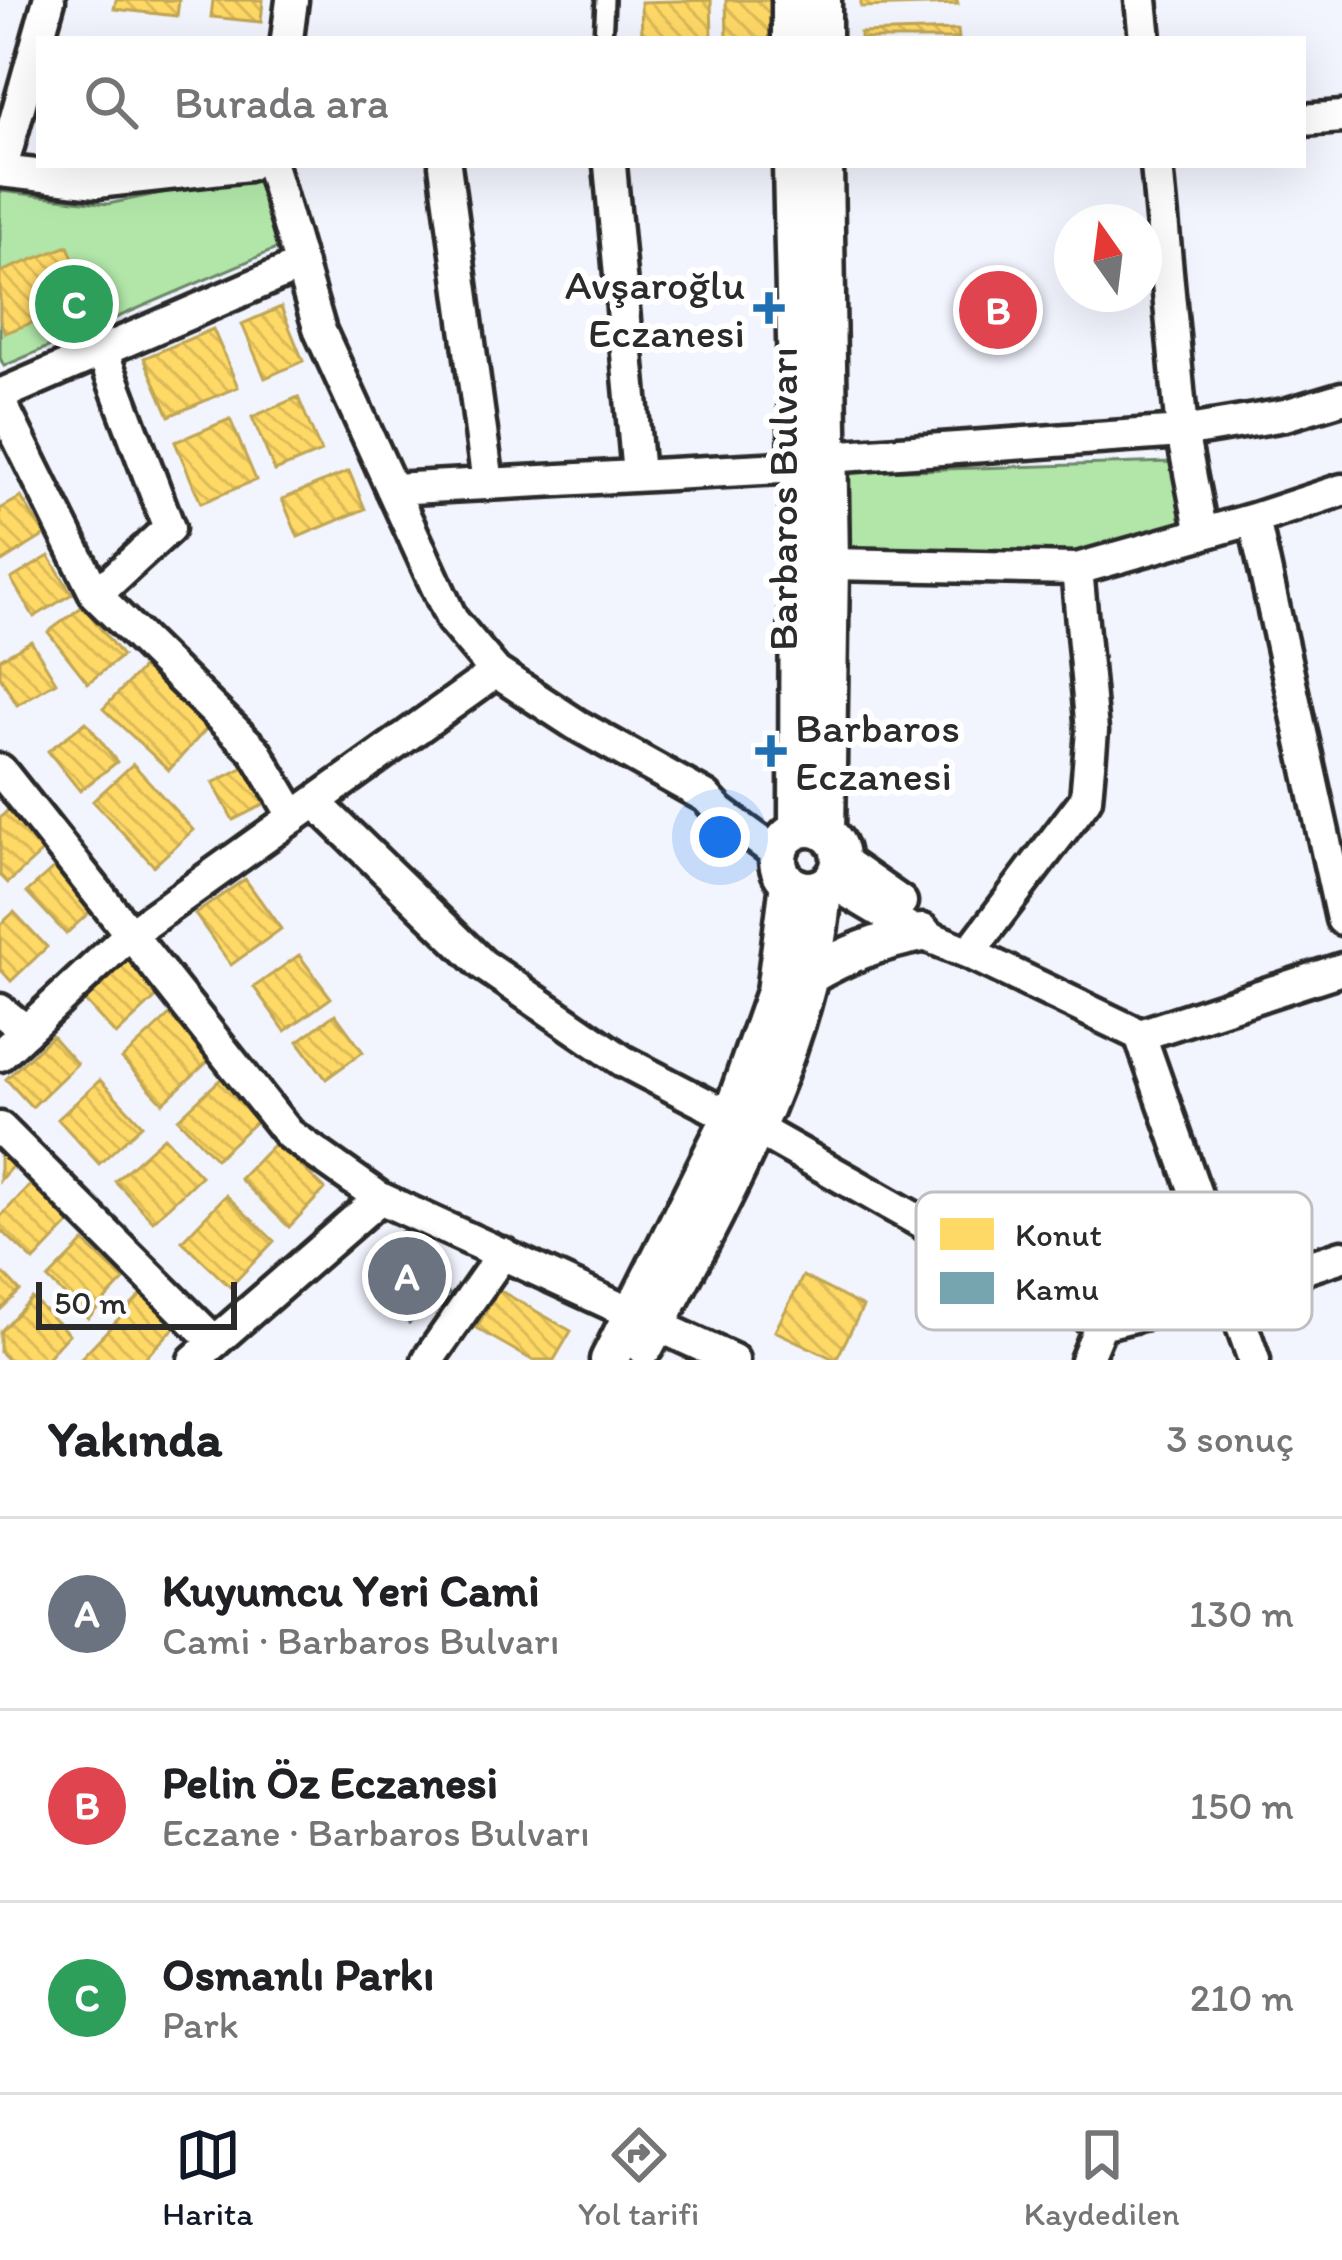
<!DOCTYPE html>
<html lang="tr">
<meta charset="utf-8">
<style>
body{margin:0;font-family:Itim,sans-serif;background:#f2f2f2;color:#202124}
.compass{position:absolute;left:1054px;top:204px;width:108px;height:108px;border-radius:50%;background:#fff;box-shadow:0 12px 48px #0002;rotate:346deg}
.scale{position:absolute;left:36px;bottom:30px;width:201px;box-sizing:border-box;padding-left:12px;border:6px solid #2b2b2b;border-top:0;font-size:33px;line-height:42px;white-space:nowrap;color:#2b2b2b;-webkit-text-stroke:9px #fff;paint-order:stroke}
.you{position:absolute;left:720px;top:837px;width:42px;height:42px;margin:-30px;border:9px solid #fff;border-radius:50%;background:#1a73e8;box-shadow:0 0 0 18px #1a73e833}
.badge{display:grid;place-items:center;width:78px;height:78px;border-radius:50%;background:#111827;color:#fff;font-size:39px;font-weight:700}
.pin{position:absolute;translate:-50% -50%;border:6px solid #fff;box-shadow:0 3px 12px #0006}
.list{margin:0;padding:0;list-style:none}
h2{display:flex;justify-content:space-between;align-items:center;height:156px;margin:0;padding:0 48px;font-size:51px}
h2 small{font-size:39px;font-weight:400;color:#757577}
.list li{display:grid;grid-template-columns:78px 1fr auto;gap:36px;align-items:center;box-sizing:border-box;height:192px;padding:0 48px;border-top:3px solid #e0e0e0}
.list b{display:block;font-size:45px;white-space:nowrap}
.list p{margin:0;font-size:39px;white-space:nowrap;color:#757577}
.list em{font-size:39px;font-style:normal;color:#757577}
.icon{flex:none;width:66px;height:66px;fill:none;stroke:currentColor;stroke-width:2;stroke-linecap:round;stroke-linejoin:round}
.map{position:relative;flex:none;width:1342px;height:1360px;overflow:hidden}
.search{position:absolute;background:#fff;box-shadow:0 12px 48px #0002;left:36px;right:36px;top:36px;height:132px;display:flex;align-items:center;gap:30px;box-sizing:border-box;padding:0 42px;border-radius:0px;color:#757577;font-size:45px}
.sheet{height:732px;background:#fff}
nav{display:flex;justify-content:space-around;align-items:center;box-sizing:border-box;height:168px;border-top:3px solid #e0e0e0;background:#fff;font-size:33px;color:#757577}
nav a{display:grid;justify-items:center;gap:6px}
nav .on{color:#111827}
.map>svg:first-child{display:block}
.park{fill:#b1e6a8;stroke:#6e886a;stroke-width:3}
.homes{fill:url(#homes-back-hatch);stroke:#bfa554;stroke-width:3}
.public{fill:url(#public-back-hatch);stroke:#608087;stroke-width:3}
.lines{fill:none;stroke-linecap:round;stroke-linejoin:round}
.service-casing{stroke:#2b2b2b;stroke-width:24}
.minor-casing{stroke:#2b2b2b;stroke-width:39}
.tertiary-casing{stroke:#2b2b2b;stroke-width:45}
.service{stroke:#fff;stroke-width:15}
.minor{stroke:#fff;stroke-width:30}
.tertiary{stroke:#fff;stroke-width:36}
.poi-dot{fill:#1f6fb2;stroke:#fff;stroke-width:4.5}
.labels{text-anchor:middle;dominant-baseline:central;stroke-width:12;stroke-linejoin:round;paint-order:stroke}
.poi-label{font-size:42px;fill:#2b2b2b;stroke:#fff;text-anchor:end}
.street-label{font-size:42px;fill:#2b2b2b;stroke:#fff}
.key{fill:#fff;stroke:#bfbfbf;stroke-width:3}
.key-label{font-size:33px;fill:#2b2b2b}
</style>
<div class="map">
<svg width="1342" height="1360" viewBox="0 0 1342 1360">
<defs>
<pattern id="homes-back-hatch" width="6" height="6" patternUnits="userSpaceOnUse" patternTransform="scale(3)"><rect width="6" height="6" fill="#ffd966"/><path d="M-1 5l2 2M0 0l6 6M5-1l2 2" fill="none" stroke="#dbba59"/></pattern>
<pattern id="public-back-hatch" width="6" height="6" patternUnits="userSpaceOnUse" patternTransform="scale(3)"><rect width="6" height="6" fill="#76a5af"/><path d="M-1 5l2 2M0 0l6 6M5-1l2 2" fill="none" stroke="#61878f"/></pattern>
</defs>
<rect width="100%" height="100%" fill="#f2f4fe"/>
<filter id="ink" filterUnits="userSpaceOnUse"><feTurbulence type="fractalNoise" baseFrequency=".00833" numOctaves="2"/><feDisplacementMap in="SourceGraphic" scale="24" xChannelSelector="R" yChannelSelector="G"/><feConvolveMatrix kernelMatrix="1 2 1 2 8 2 1 2 1" color-interpolation-filters="sRGB"/></filter>
<g filter="url(#ink)">
<path class="park" d="M249 175 261 179 282 238 276 249 4 366 0 358V191L108 204Z
M1171 462 1182 528 1077 569 845 565 850 472Z"/>
<path class="homes" d="M116 0H179L177 16 114 9Z
M213 0H263L261 22 211 17Z
M711 0 712 39H642L641 2Z
M726 0H774L775 39H727Z
M861 0H957L958 4 861 7Z
M958 30 959 39H860V33Z
M68 246 89 301 5 333 0 320V272Z
M281 307 303 361 265 378 242 324Z
M213 329 238 387 169 416 144 358Z
M298 397 321 452 275 471 252 417Z
M230 419 256 480 201 503 175 442Z
M349 471 365 509 298 537 282 499Z
M21 497 45 535 0 563V509Z
M49 556 72 594 34 617 11 579Z
M83 606 122 656 88 683 48 632Z
M31 641 56 682 17 705 0 676V659Z
M143 667 208 727 169 770 103 709Z
M86 722 117 762 80 791 48 751Z
M133 764 193 830 154 866 93 801Z
M250 764 269 802 233 820 213 783Z
M13 805 50 845 8 883 0 875V818Z
M55 867 93 909 66 934 27 892Z
M245 879 281 929 231 965 195 914Z
M14 912 47 947 11 981 0 969V925Z
M299 955 331 998 285 1031 254 987Z
M132 957 163 991 116 1035 85 1001Z
M174 1011 215 1055 163 1103 122 1059Z
M335 1014 363 1052 326 1079 298 1041Z
M52 1036 77 1064 32 1107 6 1079Z
M225 1075 262 1116 216 1159 178 1119Z
M100 1080 142 1125 99 1164 58 1119Z
M164 1137 201 1176 153 1221 115 1181Z
M276 1142 325 1189 289 1227 240 1179Z
M0 1149 15 1163 0 1180Z
M33 1182 73 1220 34 1261 0 1229V1217Z
M226 1195 274 1241 230 1287 182 1241Z
M84 1242 124 1280 88 1318 48 1279Z
M0 1270 20 1291 0 1310Z
M803 1276 863 1307 836 1360 775 1331Z
M499 1290 571 1331 554 1360H532L476 1328Z
M145 1291 179 1323 143 1360H79Z
M32 1298 69 1334 45 1360H8L0 1352V1332Z"/>
<path class="public" d="M404 1230 449 1294 409 1323 365 1257Z"/>
<g class="lines">
<defs>
<path id="service" d="M603 39 605 0"/>
<path id="minor" d="M1141 0 1145 39
M287 39 292 0
M1303 120 1342 117
M271 165 320 331 452 620 496 672 577 725 706 797 720 812 779 855
M445 165 488 483
M610 165 638 475
M1157 165 1182 432 1202 534
M0 171 97 182 248 165
M1 171 49 0
M0 395 301 265
M0 401 96 595 169 528 102 351
M828 457 1182 432 1285 415 1342 398
M392 489 799 467
M1254 519 1342 919
M830 564 1077 569
M96 595 255 751 294 817
M0 770 289 1134 380 1198 733 1360
M315 802 482 964 623 1061 731 1117
M841 860 901 902
M831 882 910 929 969 953 1140 1035 1342 969
M969 953 1086 799 1092 731 1077 569 1254 519 1342 490
M0 1010 26 1031
M1140 1035 1254 1360
M0 1055 130 934 496 672
M0 1128 215 1342
M755 1128 1101 1324
M194 1360 380 1198
M428 1360 503 1253
M1086 1360 1101 1324 1232 1292 1342 1256"/>
<path id="tertiary" d="M822 0V39
M791 39V0
M792 165 799 467 798 830
M824 165 830 564 826 833
M778 859a31 31 0 1 1 62 0a31 31 0 1 1-62 0Z
M809 976C846 954 880 941 922 933
M645 1346C717 1211 814 1042 823 887
M609 1360 731 1117 775 992 789 883"/>
</defs>
<use href="#service" class="service-casing"/>
<use href="#minor" class="minor-casing"/>
<use href="#tertiary" class="tertiary-casing"/>
<use href="#service" class="service"/>
<use href="#minor" class="minor"/>
<use href="#tertiary" class="tertiary"/>
</g>
</g>
<g class="poi-dot">
<path d="M763 290h12v12h12v12h-12v12h-12v-12h-12v-12h12z"/>
<path d="M765 733h12v12h12v12h-12v12h-12v-12h-12v-12h12z"/>
</g>
<g class="labels">
<g class="poi-label">
<text x="745" y="284">Avşaroğlu<tspan x="745" dy="48">Eczanesi</tspan></text>
<text x="795" y="727" text-anchor="start">Barbaros<tspan x="795" dy="48">Eczanesi</tspan></text>
</g>
<g class="street-label">
<text transform="translate(782 499) rotate(-90)">Barbaros Bulvarı</text>
</g>
</g>
<rect x="916" y="1192" width="396" height="138" rx="18" class="key"/>
<rect x="940" y="1218" width="54" height="32" fill="#ffd966"/>
<rect x="940" y="1272" width="54" height="32" fill="#76a5af"/>
<g class="key-label">
<text x="1015" y="1246">Konut</text>
<text x="1015" y="1300">Kamu</text>
</g>
</svg>
<svg class="compass" viewBox="-18 -18 36 36"><path d="M0-13l5 13h-10z" fill="#e53935"/><path d="M0 13l5-13h-10z" fill="#757577"/></svg>
<div class="scale">50 m</div>
<div class="you"></div>
<div class="pin badge" style="left:407px;top:1276px;background:#6b7280">A</div>
<div class="pin badge" style="left:998px;top:310px;background:#e0444e">B</div>
<div class="pin badge" style="left:74px;top:304px;background:#2e9e5b">C</div>
<div class="search"><svg class="icon" aria-label="search" viewBox="0 0 24 24"><circle cx="10" cy="10" r="6"/><path d="M15 15l6 6"/></svg>Burada ara</div>
</div>
<section class="sheet">
<h2>Yakında<small>3 sonuç</small></h2>
<ul class="list">
<li><span class="badge" style="background:#6b7280">A</span><div><b>Kuyumcu Yeri Cami</b><p>Cami · Barbaros Bulvarı</p></div><em>130 m</em></li>
<li><span class="badge" style="background:#e0444e">B</span><div><b>Pelin Öz Eczanesi</b><p>Eczane · Barbaros Bulvarı</p></div><em>150 m</em></li>
<li><span class="badge" style="background:#2e9e5b">C</span><div><b>Osmanlı Parkı</b><p>Park</p></div><em>210 m</em></li>
</ul>
</section>
<nav>
<a class="on"><svg class="icon" aria-label="map" viewBox="0 0 24 24"><path d="M3 6l6-2 6 2 6-2v14l-6 2-6-2-6 2zM9 4v14M15 6v14"/></svg>Harita</a>
<a><svg class="icon" aria-label="directions" viewBox="0 0 24 24"><path d="M12 3l9 9-9 9-9-9zM9 14v-3h6M13 9l2 2-2 2"/></svg>Yol tarifi</a>
<a><svg class="icon" aria-label="saved" viewBox="0 0 24 24"><path d="M7 4h10v16l-5-4-5 4z"/></svg>Kaydedilen</a>
</nav>
